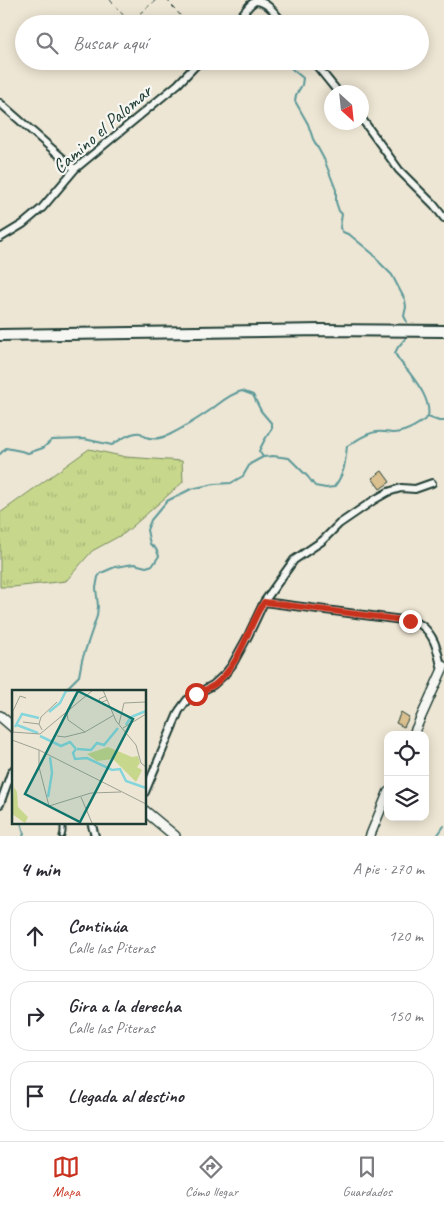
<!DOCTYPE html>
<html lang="es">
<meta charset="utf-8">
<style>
body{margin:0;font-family:Caveat,sans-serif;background:#f2f2f3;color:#2b2b33}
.controls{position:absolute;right:15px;bottom:15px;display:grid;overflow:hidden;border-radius:10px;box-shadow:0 2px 12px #0003}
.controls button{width:45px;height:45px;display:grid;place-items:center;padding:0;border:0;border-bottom:1px solid #e1e1e2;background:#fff;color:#2b2b33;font:25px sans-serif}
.compass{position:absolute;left:324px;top:85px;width:45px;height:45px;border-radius:50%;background:#fff;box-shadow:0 2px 12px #0003;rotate:153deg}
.stop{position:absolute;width:15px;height:15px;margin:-11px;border:4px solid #c8321e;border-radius:50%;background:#fff}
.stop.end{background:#c8321e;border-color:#fff;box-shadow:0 1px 5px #0008}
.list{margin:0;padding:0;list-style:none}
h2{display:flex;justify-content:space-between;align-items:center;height:65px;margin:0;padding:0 20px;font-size:21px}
h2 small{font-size:16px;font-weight:400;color:#7c7c81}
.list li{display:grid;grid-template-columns:32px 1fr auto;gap:15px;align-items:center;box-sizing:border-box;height:70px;margin:0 10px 10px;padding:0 10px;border:1px solid #e1e1e2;border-radius:20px}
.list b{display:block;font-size:19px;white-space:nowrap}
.list p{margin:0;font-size:16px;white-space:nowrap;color:#7c7c81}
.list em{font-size:16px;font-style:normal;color:#7c7c81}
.icon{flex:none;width:28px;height:28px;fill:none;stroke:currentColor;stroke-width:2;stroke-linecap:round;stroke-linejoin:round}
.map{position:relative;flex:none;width:444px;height:836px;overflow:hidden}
.search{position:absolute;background:#fff;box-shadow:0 2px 12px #0003;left:15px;right:15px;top:15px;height:55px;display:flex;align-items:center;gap:12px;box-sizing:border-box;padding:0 18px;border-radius:28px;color:#7c7c81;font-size:19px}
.sheet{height:305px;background:#fff}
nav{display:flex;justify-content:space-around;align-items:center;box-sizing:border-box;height:70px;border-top:1px solid #e1e1e2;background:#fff;font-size:14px;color:#7c7c81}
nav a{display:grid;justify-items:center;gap:2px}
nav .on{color:#c8321e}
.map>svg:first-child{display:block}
.grass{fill:url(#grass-tufts);stroke:#738a60}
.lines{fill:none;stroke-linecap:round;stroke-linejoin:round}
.stream{stroke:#5c9999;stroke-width:2}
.building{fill:#dabf8f;stroke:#1f3d34}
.service-casing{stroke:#1f3d34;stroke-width:7}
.minor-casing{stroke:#1f3d34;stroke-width:10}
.tertiary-casing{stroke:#1f3d34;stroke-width:11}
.secondary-casing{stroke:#1f3d34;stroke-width:12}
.primary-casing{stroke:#1f3d34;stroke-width:14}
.path{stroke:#1f3d34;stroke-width:1;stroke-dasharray:4 4;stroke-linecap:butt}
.service{stroke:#f6f6f2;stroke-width:3}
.minor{stroke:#f6f6f2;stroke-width:6}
.tertiary{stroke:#f6f6f2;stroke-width:8}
.secondary{stroke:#f6f6f2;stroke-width:9}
.primary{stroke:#f6f6f2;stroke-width:10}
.route{stroke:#c8321e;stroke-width:6}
.labels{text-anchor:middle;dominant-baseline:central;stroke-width:4.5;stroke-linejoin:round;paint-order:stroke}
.street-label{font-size:20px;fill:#1f3d34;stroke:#f6f6f2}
.inset-river{fill:none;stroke:#85d6dc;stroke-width:2.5}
.inset-road{fill:none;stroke:#9ba294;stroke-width:1}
.view{fill:#0f766e;fill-opacity:0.15;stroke:#0f766e;stroke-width:2.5}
.inset-edge{fill:none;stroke:#1f3d34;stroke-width:2.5}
</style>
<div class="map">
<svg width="444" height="836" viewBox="0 0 444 836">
<defs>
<pattern id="grass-tufts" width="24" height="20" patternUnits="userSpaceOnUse" patternTransform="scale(1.25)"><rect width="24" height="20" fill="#c7d78b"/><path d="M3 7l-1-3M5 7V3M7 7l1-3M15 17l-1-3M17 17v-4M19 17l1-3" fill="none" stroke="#aab979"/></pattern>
</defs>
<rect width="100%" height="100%" fill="#eee6d4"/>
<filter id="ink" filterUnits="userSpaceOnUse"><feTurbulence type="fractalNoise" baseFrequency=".02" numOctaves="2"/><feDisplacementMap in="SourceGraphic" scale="10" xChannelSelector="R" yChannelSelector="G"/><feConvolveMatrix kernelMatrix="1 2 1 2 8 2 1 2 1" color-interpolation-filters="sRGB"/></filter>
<g filter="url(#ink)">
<path class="grass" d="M89 449 126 457 182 461 183 482 125 533 92 551 66 581 13 587H0V513Z"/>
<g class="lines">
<path class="stream" d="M288 61 292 69 303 78 302 85 296 95 295 101 308 124 313 139 324 159 336 190V202L339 211 342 214 340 228 343 232 350 235 373 254 380 263 392 275 405 300 406 307 404 316 407 322
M406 338 398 347 395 353C398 360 404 366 409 372 418 384 431 401 428 417
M0 454 6 448 21 451 28 453 43 448 52 440 84 439 112 445C118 441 132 431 140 433 142 433 144 436 146 437 153 440 162 438 169 435 183 428 196 420 209 411 219 404 229 394 242 391L253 395 261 411 272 424V428L264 441 259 451 263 457
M64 691 79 676 82 660 97 616 98 606 96 588 98 577 101 573 115 567 134 564 146 567 153 565 159 556 156 549 150 544 147 530 151 520 167 501 191 489 214 484 231 483 243 476 250 464 263 457 273 456 289 458 308 477 315 486 326 488 334 487C345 473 345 463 347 446 356 441 366 433 376 432 381 431 386 432 392 433 405 433 418 425 428 417L439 421H444
M21 822 24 834 23 836
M437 836 444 826"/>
</g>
<path class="building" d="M382 471 390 482 380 489 372 478Z
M401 712 409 717 404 727 396 723Z"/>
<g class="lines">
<defs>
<path id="service" d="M62 836 63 832V822"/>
<path id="minor" d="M234 24 250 5 255 1C268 1 276 15 284 24
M313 61 338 92
M0 103 75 169
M362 119 399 170 434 205 444 218
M0 238 23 224 42 208 75 169 178 84 200 61
M264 602 294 560 322 541 339 524 374 500 388 492 401 488 415 489 432 483
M145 792 179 711 187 700 196 694 213 685 225 674 232 665 248 636 264 602 410 621C413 622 418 623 421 625 436 636 438 654 442 670
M0 804 11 773 14 769
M91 822 95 836"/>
<path id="tertiary" d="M413 735 444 666
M370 836 388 792"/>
<path id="secondary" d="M0 716 14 728
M145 811 175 836"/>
<path id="primary" d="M0 335 321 330 444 331"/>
</defs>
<use href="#service" class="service-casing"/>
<use href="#minor" class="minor-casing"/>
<use href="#tertiary" class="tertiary-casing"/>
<use href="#secondary" class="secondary-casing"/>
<use href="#primary" class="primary-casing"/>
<path class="path" d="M110 0C117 7 123 19 133 19L156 0
M167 0 188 24"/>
<use href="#service" class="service"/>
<use href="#minor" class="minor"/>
<use href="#tertiary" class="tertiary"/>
<use href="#secondary" class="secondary"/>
<use href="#primary" class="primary"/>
</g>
</g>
<g class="lines" filter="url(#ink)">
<path class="route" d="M196 694C202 691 209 688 214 685 241 664 247 629 264 602L410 621"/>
</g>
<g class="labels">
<g class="street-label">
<text transform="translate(102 129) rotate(-41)">Camino el Palomar</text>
</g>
</g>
<g transform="translate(12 690)">
<rect width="134" height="134" fill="#eee6d4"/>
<path d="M96 57 120 67 126 66 128 73 125 77 130 80 124 92 101 69 85 71 75 64ZM2 97 5 102 6 117 16 127 13 133 0 124Z" fill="#c7d78b"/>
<path class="inset-river" d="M37 22 48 13 54 1 68 0M5 35 26 43M114 35 119 27 134 21M3 37 10 24 27 28M28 46 49 56 58 52 64 59M64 59 61 63 63 69 75 68 100 80 108 79 114 91 134 98M65 59 79 60 85 53 92 55 106 38M36 107 40 83 38 67"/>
<path class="inset-road" d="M91 0 104 31 124 55 129 73 134 77M94 6 87 9 88 13 95 10M55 23 56 30 73 42 102 25M11 32 27 34M107 34 112 13 134 12M111 38 134 24M30 40 27 34 29 27 45 12M0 42 28 44 81 0M1 42V21L8 6 14 8M45 46 53 47 73 42M0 50 27 60 134 114M27 60V77L37 116 79 103 109 102M69 107 80 133"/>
<path class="view" d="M66 1 121 29 68 132 13 104Z"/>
<rect width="134" height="134" class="inset-edge"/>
</g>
</svg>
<div class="controls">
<button><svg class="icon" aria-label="locate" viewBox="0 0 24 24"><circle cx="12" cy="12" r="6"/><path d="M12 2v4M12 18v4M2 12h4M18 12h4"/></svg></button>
<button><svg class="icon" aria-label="layers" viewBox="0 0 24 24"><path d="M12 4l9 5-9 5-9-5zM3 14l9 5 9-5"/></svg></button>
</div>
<svg class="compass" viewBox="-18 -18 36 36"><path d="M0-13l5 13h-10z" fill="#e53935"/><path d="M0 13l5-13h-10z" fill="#7c7c81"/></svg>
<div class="stop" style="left:196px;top:694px"></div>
<div class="stop end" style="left:410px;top:621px"></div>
<div class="search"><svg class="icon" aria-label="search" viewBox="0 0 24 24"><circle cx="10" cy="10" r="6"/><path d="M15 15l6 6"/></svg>Buscar aquí</div>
</div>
<section class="sheet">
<h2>4 min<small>A pie · 270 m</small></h2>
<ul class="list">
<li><svg class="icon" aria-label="ahead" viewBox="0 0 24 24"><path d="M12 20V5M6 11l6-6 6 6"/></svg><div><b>Continúa</b><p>Calle las Piteras</p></div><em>120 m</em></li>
<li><svg class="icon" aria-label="right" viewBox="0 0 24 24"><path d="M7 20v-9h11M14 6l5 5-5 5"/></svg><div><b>Gira a la derecha</b><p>Calle las Piteras</p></div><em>150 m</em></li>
<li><svg class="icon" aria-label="arrive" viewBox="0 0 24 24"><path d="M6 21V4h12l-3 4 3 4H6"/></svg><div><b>Llegada al destino</b></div></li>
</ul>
</section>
<nav>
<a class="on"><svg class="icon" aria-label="map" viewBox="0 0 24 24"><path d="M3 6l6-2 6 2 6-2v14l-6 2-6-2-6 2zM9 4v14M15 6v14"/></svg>Mapa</a>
<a><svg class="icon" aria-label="directions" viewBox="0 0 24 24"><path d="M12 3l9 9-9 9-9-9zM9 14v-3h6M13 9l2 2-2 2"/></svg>Cómo llegar</a>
<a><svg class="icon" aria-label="saved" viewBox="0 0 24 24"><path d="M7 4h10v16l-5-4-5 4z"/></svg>Guardados</a>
</nav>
